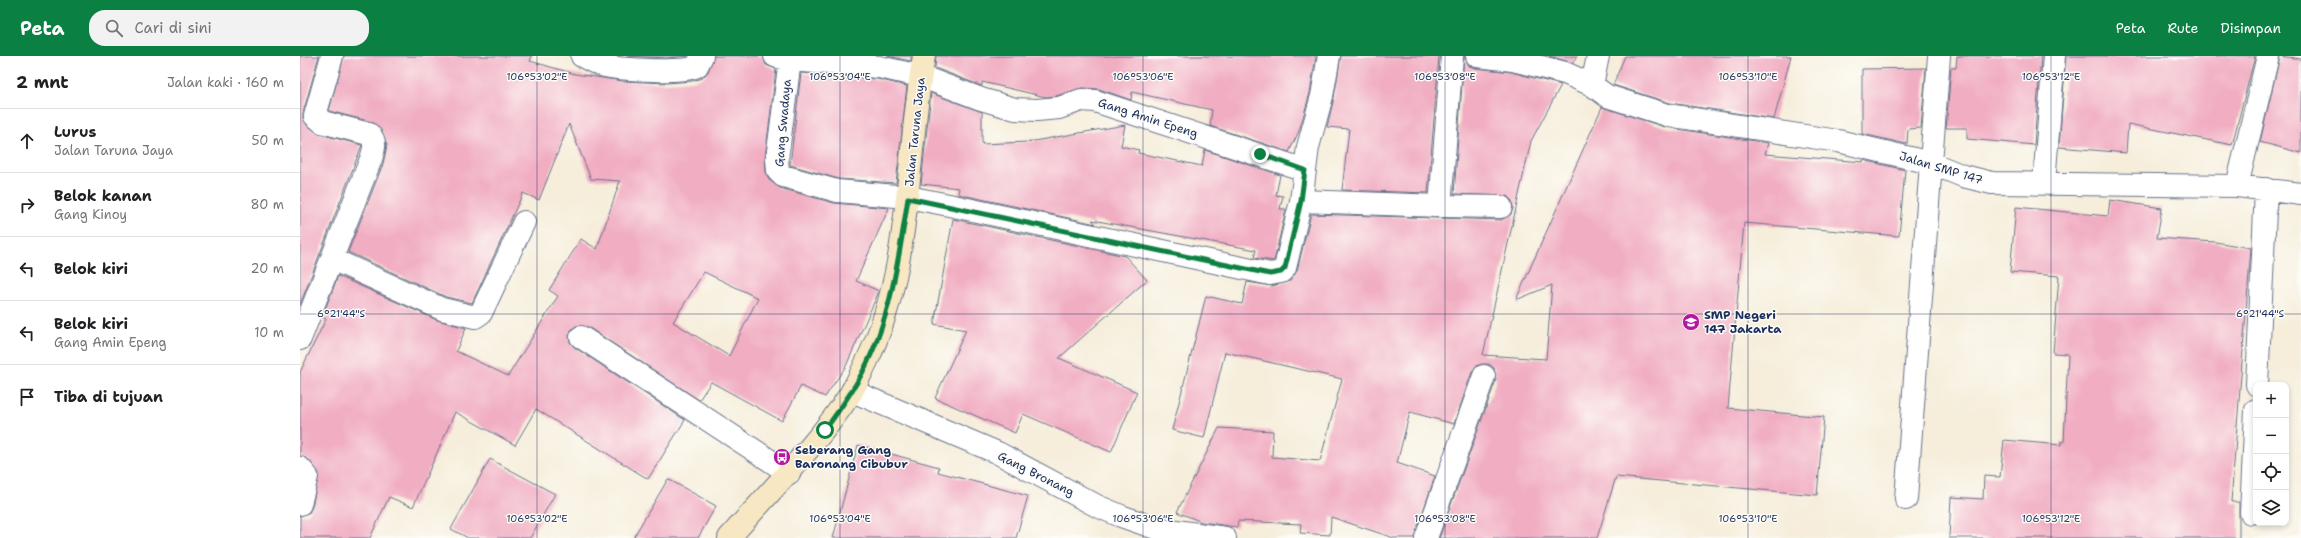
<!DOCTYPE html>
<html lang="id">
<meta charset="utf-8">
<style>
body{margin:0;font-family:"Shantell Sans",sans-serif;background:#f2f2f2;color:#202124}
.controls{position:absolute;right:12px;bottom:12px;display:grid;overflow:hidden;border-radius:8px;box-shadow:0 2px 6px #0003}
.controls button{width:36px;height:36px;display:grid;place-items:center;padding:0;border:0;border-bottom:1px solid #e0e0e0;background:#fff;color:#202124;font:20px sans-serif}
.stop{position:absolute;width:12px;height:12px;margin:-9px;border:3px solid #0b8043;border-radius:50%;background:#fff}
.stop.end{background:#0b8043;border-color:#fff;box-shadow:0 1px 4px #0008}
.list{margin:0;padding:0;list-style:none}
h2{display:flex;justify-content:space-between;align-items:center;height:52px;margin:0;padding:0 16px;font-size:17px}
h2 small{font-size:13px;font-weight:400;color:#757577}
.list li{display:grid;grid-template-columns:26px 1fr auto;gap:12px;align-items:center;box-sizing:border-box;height:64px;padding:0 16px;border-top:1px solid #e0e0e0}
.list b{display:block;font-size:15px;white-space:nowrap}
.list p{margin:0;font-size:13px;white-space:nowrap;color:#757577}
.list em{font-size:13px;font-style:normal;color:#757577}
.icon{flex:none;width:22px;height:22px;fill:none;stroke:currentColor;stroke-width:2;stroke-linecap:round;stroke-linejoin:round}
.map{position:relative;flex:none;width:2001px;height:482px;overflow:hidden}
header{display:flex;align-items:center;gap:24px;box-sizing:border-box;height:56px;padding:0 20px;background:#0b8043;color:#fff}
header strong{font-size:19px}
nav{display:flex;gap:22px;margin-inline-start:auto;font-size:14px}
.search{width:280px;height:36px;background:#f2f2f2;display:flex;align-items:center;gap:10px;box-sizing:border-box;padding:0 14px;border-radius:16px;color:#757577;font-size:15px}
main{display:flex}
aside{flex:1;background:#fff}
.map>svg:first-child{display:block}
.building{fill:#f1adc2;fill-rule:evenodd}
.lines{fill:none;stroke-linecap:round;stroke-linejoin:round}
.street-casing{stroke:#68728a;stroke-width:24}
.secondary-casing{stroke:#68728a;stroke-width:24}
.street{stroke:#fff;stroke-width:22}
.secondary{stroke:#f7e8c3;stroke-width:22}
.route{stroke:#0b8043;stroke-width:5}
.ticks{fill:none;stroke:#1b2f5e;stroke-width:1;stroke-opacity:0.45}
.labels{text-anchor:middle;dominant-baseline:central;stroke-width:3;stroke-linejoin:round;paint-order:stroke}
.street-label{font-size:12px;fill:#1b2f5e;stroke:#fdfcf7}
.poi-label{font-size:12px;font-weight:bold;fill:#1b2f5e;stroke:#fdfcf7;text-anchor:start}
.ticks-label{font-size:10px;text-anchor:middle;fill:#1b2f5e;stroke:#fdfcf7;stroke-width:3;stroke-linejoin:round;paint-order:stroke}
</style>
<header>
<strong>Peta</strong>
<div class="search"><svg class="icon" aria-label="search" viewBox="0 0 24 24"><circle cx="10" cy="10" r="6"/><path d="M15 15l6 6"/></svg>Cari di sini</div>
<nav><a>Peta</a><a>Rute</a><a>Disimpan</a></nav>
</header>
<main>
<aside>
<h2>2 mnt<small>Jalan kaki · 160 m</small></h2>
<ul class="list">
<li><svg class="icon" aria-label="ahead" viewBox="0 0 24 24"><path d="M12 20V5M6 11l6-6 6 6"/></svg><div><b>Lurus</b><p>Jalan Taruna Jaya</p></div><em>50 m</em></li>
<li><svg class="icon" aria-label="right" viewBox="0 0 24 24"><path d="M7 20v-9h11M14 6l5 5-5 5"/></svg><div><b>Belok kanan</b><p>Gang Kinoy</p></div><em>80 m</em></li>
<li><svg class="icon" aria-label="left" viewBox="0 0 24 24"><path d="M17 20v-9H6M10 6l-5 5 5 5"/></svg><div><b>Belok kiri</b></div><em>20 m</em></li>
<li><svg class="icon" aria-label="left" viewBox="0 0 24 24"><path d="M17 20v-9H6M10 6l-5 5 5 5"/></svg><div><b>Belok kiri</b><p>Gang Amin Epeng</p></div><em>10 m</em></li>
<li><svg class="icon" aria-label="arrive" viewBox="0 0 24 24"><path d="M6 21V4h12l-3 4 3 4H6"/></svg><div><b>Tiba di tujuan</b></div></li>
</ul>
</aside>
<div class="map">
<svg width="2001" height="482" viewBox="0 0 2001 482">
<rect width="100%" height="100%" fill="#fdfcf7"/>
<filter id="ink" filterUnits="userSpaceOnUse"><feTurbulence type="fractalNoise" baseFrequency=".025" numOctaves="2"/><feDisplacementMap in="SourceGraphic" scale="8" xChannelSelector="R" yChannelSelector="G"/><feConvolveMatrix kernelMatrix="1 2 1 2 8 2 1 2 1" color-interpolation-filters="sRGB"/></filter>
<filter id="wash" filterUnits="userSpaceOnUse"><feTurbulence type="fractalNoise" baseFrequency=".012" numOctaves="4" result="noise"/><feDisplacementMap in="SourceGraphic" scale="16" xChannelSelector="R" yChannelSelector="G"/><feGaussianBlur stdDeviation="0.9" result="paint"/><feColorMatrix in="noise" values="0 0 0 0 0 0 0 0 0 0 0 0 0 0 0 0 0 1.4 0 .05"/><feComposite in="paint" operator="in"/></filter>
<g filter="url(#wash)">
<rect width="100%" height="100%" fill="#f6eedb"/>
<g id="blocks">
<path class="building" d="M0 0H19L3 57V63L7 69 19 78 62 89 0 249Z
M44 0H232L230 5 275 18 323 25 367 27 392 25 402 22 408 16 414 0H463L466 9 476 13 465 102 466 116 469 124 480 132 534 147 589 152 556 225 579 235 546 310 525 341 501 330 482 365 411 326 399 344 288 271 276 270 271 274 269 280 270 286 274 291 385 364 348 423 236 353 215 389 155 356 113 451 89 441 70 482H0V460L9 457 12 451 19 417 9 404 0 400V316L26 263 22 261 38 220 137 264 166 272 156 295 208 320 258 240 249 234 281 183 297 193 320 125 291 123 269 68 239 144 223 137 172 247 146 241 48 196 83 108 87 89 82 75 72 66 29 55ZM404 216 458 242 429 300 373 266Z
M326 0H388L367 2Z
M587 0H611V5Z
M636 0H1016L1010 37 999 75 989 96 910 70 912 54 832 36 831 44 799 33 782 32 756 40 746 41 682 26V30L635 12Z
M1041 0H1139L1128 137 1042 134 1049 73 1027 71 1034 42Z
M1164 0 1169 10 1175 12 1211 16 1261 29 1231 85 1183 299 1246 303 1252 229 1216 244 1302 51 1365 71 1468 87 1465 98 1563 106V104L1605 114 1599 180 1444 167 1428 352 1524 361 1517 439 1316 421 1297 482H1139L1196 324 1194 312 1189 308H1182L1176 310 1172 316 1154 368 1110 356 1097 407 1135 420 1114 482H1094L1031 461 1030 479 1000 477 1001 468 938 465 937 471 929 470 902 466 877 456 919 372 973 375 972 401 1020 405 1042 323 925 296 904 382 872 374 906 240 942 248 947 226 972 230 990 225 997 215 1011 158 1201 164 1211 158 1213 152 1212 145 1207 140 1154 138Z
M1249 0H1277L1273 7Z
M1325 0H1491L1474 63 1370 47 1313 29Z
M1657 0H1741L1734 89 1667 83V72H1646L1651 12H1656Z
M1766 0H1955L1932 89 1828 68 1826 97 1759 91Z
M1980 0 2001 3V97L1960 86Z
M1626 12 1621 72 1608 73 1607 88 1562 78V13Z
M501 17 577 23 607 30 596 127 539 123 490 109Z
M631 37 682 56V88L728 86 825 69 821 90 839 94 838 97 902 110 905 94 980 119 976 139 983 140 980 153H986L974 205 954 202 956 194 792 164 796 168 658 138 659 132 621 128Z
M1810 144 1862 152 1857 182 1915 186 1951 192 1931 446H1939V482H1649L1651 441 1683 443 1684 420 1700 421 1704 384 1761 389V386H1764L1768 298 1753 297 1759 220 1710 216 1716 151 1808 160Z
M653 163 825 200 847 224 759 302 837 336 811 396 723 358 715 377 635 342 666 274 634 268Z
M558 389 639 411 638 416 728 440 716 482H533Z
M190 403 255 438 230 482H168L151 473Z
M368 423 416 450 398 482H333Z"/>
</g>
</g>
<g filter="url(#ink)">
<use href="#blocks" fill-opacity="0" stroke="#68728a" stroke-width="1"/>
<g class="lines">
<defs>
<path id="street" d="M282 0C289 4 296 8 305 10 319 13 387 18 397 10L402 0
M475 0 490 4 579 11 620 20 681 43 715 53 737 54 759 52 781 44 795 45 1005 114
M1177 0 1213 4 1265 17 1292 29 1307 40 1367 59 1538 85 1631 107 1663 120 1692 127 1937 130 2001 138
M490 4 477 103 478 115 483 120 537 135 608 141 649 149 970 218 981 216 985 212 1001 145 1140 150 1152 0
M1292 29 1298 0
M1744 127 1754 0
M1937 130 1968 0
M1001 145 1008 91 1022 40 1029 0
M1140 150 1201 151
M32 203 142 253 175 261 181 257 224 166
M281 281 489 417
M0 283 71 103C74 94 77 85 69 78L22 66 15 60 32 0
M1957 329 1966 133
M552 335 698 397 797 450 821 460 855 472 925 482
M0 412 7 420 0 448
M1606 443 1639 0
M1951 457 1956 354
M1126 482 1184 320"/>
<path id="secondary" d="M429 482C471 434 516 390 551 337 557 327 561 317 566 307 613 211 605 103 624 0"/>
</defs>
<use href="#street" class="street-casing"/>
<use href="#secondary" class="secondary-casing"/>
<use href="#street" class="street"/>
<use href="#secondary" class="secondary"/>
</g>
</g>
<g class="lines" filter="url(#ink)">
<path class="route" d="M525 374C534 361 543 349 551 336 589 278 598 208 608 142L970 218 981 216 985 212 1001 145 1005 114 960 98"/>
</g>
<path class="ticks" d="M237 0V482M540 0V482M843 0V482M1145 0V482M1448 0V482M1751 0V482M0 258H2001"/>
<defs>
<symbol id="school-disc" viewBox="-11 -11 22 22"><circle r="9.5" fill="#b5179e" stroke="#fdfcf7"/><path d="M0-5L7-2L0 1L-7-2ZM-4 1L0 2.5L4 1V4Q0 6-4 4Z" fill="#fff"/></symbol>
<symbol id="bus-disc" viewBox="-11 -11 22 22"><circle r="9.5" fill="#b5179e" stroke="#fdfcf7"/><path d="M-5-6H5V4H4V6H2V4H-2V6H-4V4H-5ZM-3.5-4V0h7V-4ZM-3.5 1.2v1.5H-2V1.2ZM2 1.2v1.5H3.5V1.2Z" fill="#fff"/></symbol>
</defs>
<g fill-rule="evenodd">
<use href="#school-disc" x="1381" y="256" width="20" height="20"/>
<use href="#bus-disc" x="472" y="391" width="20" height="20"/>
</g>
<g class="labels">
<g class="street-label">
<text transform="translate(848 62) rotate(18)">Gang Amin Epeng</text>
<text transform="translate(483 67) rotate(-85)">Gang Swadaya</text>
<text transform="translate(615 76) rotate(-84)">Jalan Taruna Jaya</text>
<text transform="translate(1641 112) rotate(17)">Jalan SMP 147</text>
<text transform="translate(736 418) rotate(27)">Gang Bronang</text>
</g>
<g class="poi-label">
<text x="1404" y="259">SMP Negeri<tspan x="1404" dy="14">147 Jakarta</tspan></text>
<text x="495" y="394">Seberang Gang<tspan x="495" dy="14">Baronang Cibubur</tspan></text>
</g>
</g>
<g class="ticks-label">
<text x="237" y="24">106°53'02"E</text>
<text x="540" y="24">106°53'04"E</text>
<text x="843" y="24">106°53'06"E</text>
<text x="1145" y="24">106°53'08"E</text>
<text x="1448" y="24">106°53'10"E</text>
<text x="1751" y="24">106°53'12"E</text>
<text x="41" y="261">6°21'44"S</text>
<text x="1960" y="261">6°21'44"S</text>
<text x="237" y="466">106°53'02"E</text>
<text x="540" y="466">106°53'04"E</text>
<text x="843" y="466">106°53'06"E</text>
<text x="1145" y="466">106°53'08"E</text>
<text x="1448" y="466">106°53'10"E</text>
<text x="1751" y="466">106°53'12"E</text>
</g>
</svg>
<div class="controls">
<button>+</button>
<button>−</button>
<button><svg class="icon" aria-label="locate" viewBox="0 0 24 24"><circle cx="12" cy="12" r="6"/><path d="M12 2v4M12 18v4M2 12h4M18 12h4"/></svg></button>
<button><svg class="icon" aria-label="layers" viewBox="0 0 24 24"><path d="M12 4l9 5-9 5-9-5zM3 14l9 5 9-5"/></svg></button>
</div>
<div class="stop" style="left:525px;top:374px"></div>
<div class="stop end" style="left:960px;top:98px"></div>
</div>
</main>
